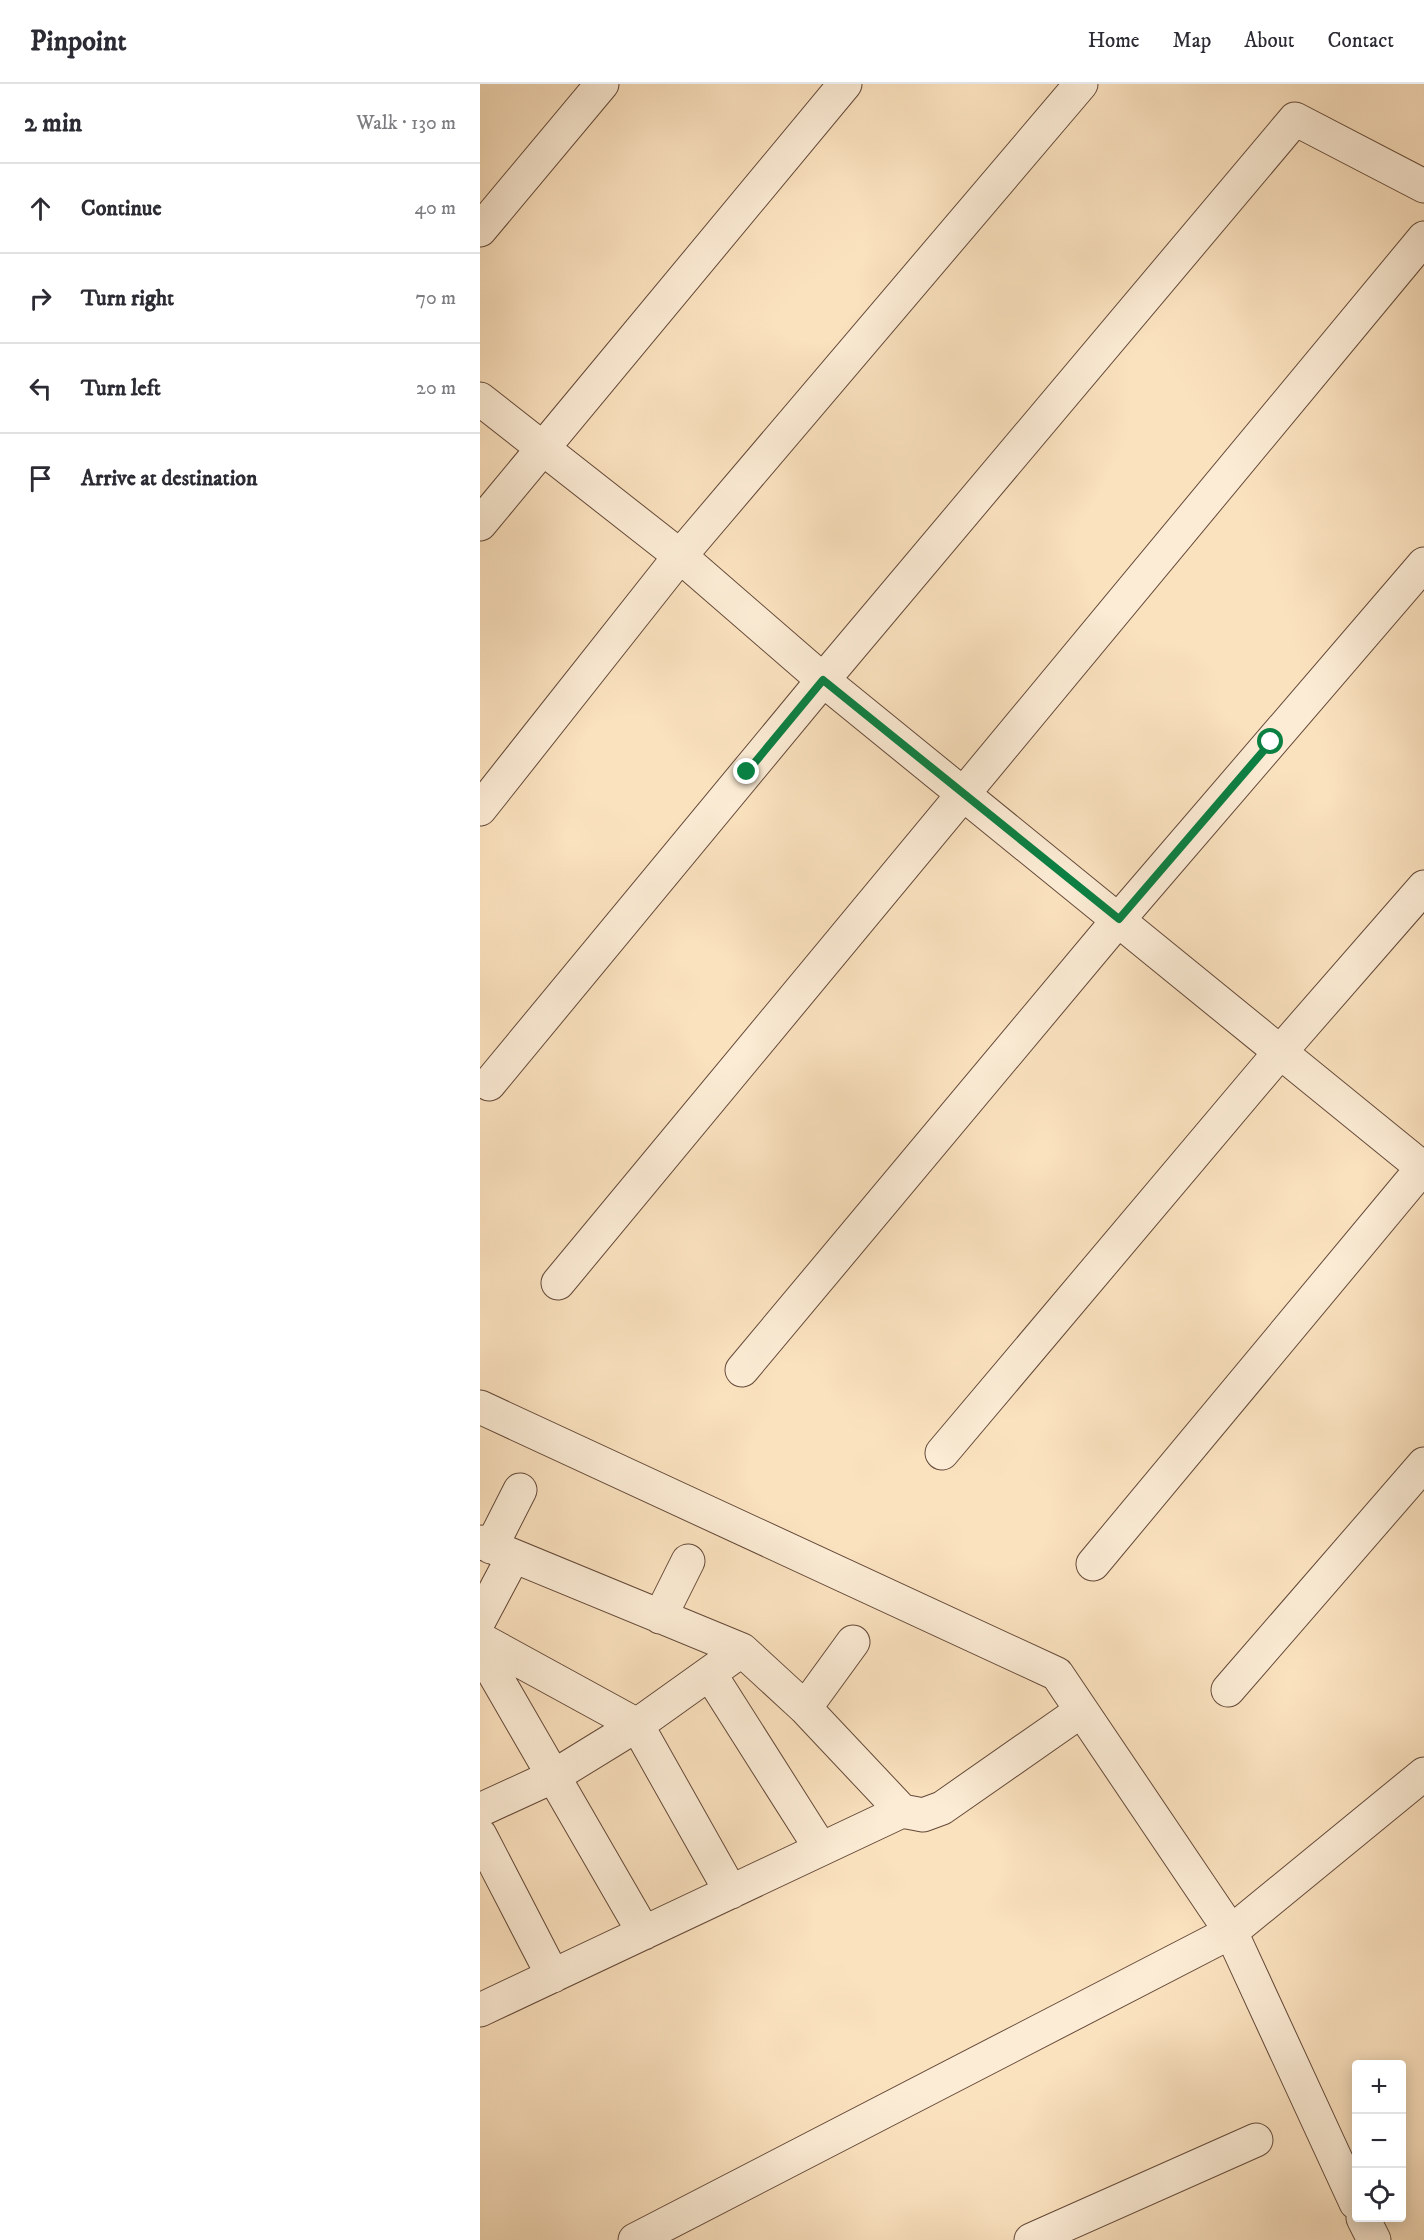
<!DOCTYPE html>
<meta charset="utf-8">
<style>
body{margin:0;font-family:"IM FELL DW Pica",serif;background:#f2f2f3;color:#2b2b33}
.controls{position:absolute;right:18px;bottom:18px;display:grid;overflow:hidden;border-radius:6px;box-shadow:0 3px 15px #0003}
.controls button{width:54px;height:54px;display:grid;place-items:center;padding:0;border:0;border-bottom:2px solid #e1e1e2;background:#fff;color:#2b2b33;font:30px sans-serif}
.stop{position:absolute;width:18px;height:18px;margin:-14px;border:4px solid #0b8043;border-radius:50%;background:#fff}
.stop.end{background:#0b8043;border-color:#fff;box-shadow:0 2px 6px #0008}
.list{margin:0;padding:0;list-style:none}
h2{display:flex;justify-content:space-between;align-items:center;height:78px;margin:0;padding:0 24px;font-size:26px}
h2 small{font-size:20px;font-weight:400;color:#7c7c81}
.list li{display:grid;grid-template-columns:39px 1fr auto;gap:18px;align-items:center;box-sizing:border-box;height:90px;padding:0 24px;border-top:2px solid #e1e1e2}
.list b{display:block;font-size:22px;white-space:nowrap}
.list em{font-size:20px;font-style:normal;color:#7c7c81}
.icon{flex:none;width:33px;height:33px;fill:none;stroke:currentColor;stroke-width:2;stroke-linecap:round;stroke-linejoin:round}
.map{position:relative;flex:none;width:944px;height:2156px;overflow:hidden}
header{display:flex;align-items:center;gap:36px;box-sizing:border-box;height:84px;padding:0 30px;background:#fff;border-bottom:2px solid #e1e1e2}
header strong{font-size:28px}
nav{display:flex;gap:33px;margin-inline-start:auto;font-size:21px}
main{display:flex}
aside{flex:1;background:#fff}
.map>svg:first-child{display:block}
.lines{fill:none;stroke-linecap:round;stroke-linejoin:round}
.minor-casing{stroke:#644939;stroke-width:35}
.minor{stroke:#fcecd5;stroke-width:33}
.route{stroke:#0b8043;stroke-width:8}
</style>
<header>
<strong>Pinpoint</strong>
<nav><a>Home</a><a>Map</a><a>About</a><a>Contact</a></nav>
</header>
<main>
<aside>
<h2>2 min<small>Walk · 130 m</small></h2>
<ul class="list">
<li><svg class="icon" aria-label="ahead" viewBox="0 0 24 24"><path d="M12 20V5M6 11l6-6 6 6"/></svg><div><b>Continue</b></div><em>40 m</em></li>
<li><svg class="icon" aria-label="right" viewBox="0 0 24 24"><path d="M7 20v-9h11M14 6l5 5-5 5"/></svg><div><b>Turn right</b></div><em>70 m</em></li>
<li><svg class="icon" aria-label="left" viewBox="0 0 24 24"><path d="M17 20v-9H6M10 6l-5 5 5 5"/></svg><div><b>Turn left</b></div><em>20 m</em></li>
<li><svg class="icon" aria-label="arrive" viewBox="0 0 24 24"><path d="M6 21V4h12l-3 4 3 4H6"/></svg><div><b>Arrive at destination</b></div></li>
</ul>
</aside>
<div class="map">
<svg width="944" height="2156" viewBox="0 0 944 2156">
<rect width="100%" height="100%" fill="#fbe2bf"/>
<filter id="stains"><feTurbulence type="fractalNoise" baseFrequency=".00333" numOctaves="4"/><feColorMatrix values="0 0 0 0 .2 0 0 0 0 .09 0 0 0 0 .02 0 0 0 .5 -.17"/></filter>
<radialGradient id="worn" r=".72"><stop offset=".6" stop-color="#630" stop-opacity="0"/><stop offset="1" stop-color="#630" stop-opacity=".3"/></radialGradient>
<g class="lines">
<defs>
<path id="minor" d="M0 146 122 0
M0 315 200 472 343 596 944 1085
M0 440 365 0
M0 725 200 472 601 0
M9 1000 343 596 815 35 944 102
M78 1199 944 154
M262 1286 639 835 944 480
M0 1323 577 1590 751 1848 876 2119
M462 1369 801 967 944 803
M0 1458 262 1566 325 1624 422 1727 443 1731 462 1724 601 1627
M11 1463 40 1406
M613 1480 944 1082
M180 1533 208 1477
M0 1535 33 1473
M0 1555 157 1641 251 1808
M0 1565 164 1849
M230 1590 341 1765
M748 1606 944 1380
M325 1624 373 1558
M0 1726 74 1692 157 1641 262 1566
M0 1751 73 1892
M0 1926 422 1727
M883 2134 894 2156
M155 2156 751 1848 944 1690
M551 2156 776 2056"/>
</defs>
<use href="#minor" class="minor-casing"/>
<use href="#minor" class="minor"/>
</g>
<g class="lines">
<path class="route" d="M267 688 343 596 639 835 791 658"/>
</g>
<rect width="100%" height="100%" filter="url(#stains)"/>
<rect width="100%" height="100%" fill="url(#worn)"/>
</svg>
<div class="controls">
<button>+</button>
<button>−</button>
<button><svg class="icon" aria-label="locate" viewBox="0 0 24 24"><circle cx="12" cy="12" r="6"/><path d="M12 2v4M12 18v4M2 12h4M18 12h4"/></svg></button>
</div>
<div class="stop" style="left:791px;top:658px"></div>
<div class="stop end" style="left:267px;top:688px"></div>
</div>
</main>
